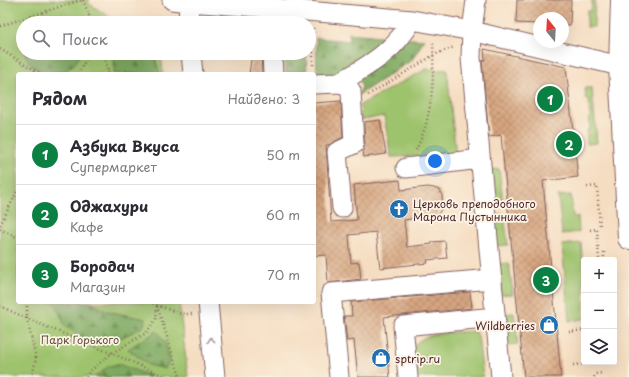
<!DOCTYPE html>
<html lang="ru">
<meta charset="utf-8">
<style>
body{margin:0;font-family:"Playpen Sans",sans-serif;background:#f7f7f7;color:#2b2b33}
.controls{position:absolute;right:12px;bottom:12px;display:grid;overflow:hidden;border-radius:4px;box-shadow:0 4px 16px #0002}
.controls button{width:36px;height:36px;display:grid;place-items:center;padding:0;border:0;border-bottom:1px solid #e1e1e2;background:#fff;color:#2b2b33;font:20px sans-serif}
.compass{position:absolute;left:533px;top:12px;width:36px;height:36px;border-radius:50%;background:#fff;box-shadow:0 4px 16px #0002;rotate:342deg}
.you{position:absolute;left:435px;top:161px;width:14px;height:14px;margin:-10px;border:3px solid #fff;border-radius:50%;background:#1a73e8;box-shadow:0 0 0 6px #1a73e833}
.badge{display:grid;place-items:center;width:26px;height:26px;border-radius:50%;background:#0b8043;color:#fff;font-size:13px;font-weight:700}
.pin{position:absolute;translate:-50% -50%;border:2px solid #fff;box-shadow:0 1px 4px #0006}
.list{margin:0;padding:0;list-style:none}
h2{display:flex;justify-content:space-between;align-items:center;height:52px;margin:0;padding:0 16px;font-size:17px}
h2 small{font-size:13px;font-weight:400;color:#7c7c81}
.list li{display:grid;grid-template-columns:26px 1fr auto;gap:12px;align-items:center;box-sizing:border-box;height:60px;padding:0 16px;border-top:1px solid #e1e1e2}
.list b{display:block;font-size:15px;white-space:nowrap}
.list p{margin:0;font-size:13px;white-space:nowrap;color:#7c7c81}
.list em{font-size:13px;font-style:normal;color:#7c7c81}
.icon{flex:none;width:22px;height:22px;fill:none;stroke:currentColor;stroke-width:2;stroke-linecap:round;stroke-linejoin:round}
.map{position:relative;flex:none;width:629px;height:377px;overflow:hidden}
.search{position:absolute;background:#fff;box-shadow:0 4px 16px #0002;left:16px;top:16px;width:300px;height:44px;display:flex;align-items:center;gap:10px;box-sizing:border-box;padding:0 14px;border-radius:22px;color:#7c7c81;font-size:15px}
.panel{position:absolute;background:#fff;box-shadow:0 4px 16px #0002;left:16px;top:72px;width:300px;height:232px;border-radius:4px}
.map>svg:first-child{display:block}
.green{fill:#9ec36d;stroke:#74714c}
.forest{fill:url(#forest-firs);stroke:#646446}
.building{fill:url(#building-cross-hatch)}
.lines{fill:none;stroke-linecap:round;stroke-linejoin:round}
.minor-casing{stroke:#866260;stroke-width:21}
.major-casing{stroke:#866260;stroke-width:24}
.path{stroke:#866260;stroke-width:2.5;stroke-dasharray:1 3;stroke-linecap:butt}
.minor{stroke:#fff;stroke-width:19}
.major{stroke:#fff;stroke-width:22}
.oneway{stroke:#ae9aa0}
.labels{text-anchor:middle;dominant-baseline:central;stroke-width:3.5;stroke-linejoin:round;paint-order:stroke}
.poi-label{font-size:11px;fill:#4a1f2b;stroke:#fcf5e5;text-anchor:start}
.park-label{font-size:11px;fill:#63503f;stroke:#fcf5e5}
</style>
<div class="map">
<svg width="629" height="377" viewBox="0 0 629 377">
<defs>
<pattern id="forest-firs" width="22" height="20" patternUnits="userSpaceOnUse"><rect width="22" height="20" fill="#7ea960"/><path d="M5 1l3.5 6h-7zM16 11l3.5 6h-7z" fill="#69894f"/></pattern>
<pattern id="building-cross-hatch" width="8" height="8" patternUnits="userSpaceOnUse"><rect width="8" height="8" fill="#d7a680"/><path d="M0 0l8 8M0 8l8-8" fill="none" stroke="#b08769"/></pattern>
</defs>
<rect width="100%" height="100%" fill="#fcf5e5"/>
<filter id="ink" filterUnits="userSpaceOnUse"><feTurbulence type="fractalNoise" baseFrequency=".025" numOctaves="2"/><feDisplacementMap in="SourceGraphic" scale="8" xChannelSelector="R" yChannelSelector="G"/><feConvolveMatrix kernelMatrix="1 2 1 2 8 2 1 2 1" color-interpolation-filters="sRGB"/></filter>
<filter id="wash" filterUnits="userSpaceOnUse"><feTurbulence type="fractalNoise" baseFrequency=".012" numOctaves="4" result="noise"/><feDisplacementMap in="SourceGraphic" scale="16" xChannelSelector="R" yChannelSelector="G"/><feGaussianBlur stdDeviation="0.9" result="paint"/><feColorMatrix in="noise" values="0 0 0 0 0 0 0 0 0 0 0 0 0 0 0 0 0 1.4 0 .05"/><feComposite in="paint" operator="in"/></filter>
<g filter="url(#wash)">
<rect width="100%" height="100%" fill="#f5ddc1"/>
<path class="green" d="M0 0H89L88 3 119 23H23V53H161L163 74H18V302H179L188 377H0Z
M592 0H595L594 27H587V11H591Z
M426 69 447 70 456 155 391 157 384 116 361 120 360 105Z
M585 88H592L597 143 587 144V130H590L589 99H586Z
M499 169 503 200 491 201 488 170Z
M571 195 573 217H578L579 232 562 234 558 196Z
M504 214 508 245 495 246 492 215Z
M581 243 584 276V319L569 321 562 245Z
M509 263 513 294 500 295 497 264Z
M514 313 518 344 506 345 503 314Z
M474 331 478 336 483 377H414C414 369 411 359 412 352 415 330 458 333 474 331Z"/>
<path class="forest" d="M349 33 424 40 412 60 357 96 362 87 358 78 317 75 316 38 350 41Z
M25 53H80C73 80 32 80 25 53Z
M113 53H146L155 57 160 74H115L112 55Z
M284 53H306L307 74H286Z
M55 302H90L106 311 146 319 143 327 104 346 87 341 65 326Z
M157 331 166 344 170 360 165 369 148 365 128 349Z
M118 364 150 376V377H95L109 366Z"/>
<g id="blocks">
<path class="building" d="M517 0H571L570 25H563V18H539V24L516 23Z
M484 49 566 67 578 177 543 181 561 377H524L501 135 489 137 482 61 485 60Z
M252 53 261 54 262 74H249Z
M341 101 343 137 329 145H326L331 222 357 220 354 185 400 180 401 190 428 187 434 188 439 190 442 195 443 207 437 215 404 220 407 247 432 244V242L445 241 447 258 427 260 428 263 380 268 376 232 349 235 351 263 359 262 361 279 328 283 326 255 314 256V103Z
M380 120 386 154 364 157 363 150 365 143 364 122Z
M470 292 472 308 384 317 390 377H358L354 340 347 341 344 316H352L351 302Z"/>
</g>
</g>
<g filter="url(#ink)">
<use href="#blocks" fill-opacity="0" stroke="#866260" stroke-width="1"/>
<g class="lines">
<defs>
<path id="minor" d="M172 0 188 2 271 8 412 20 472 31 620 66
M476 0 472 31 471 58 501 377
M188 2 189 23
M191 53 193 74
M272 53 273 74
M339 83C369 65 394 52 412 20
M314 84 339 83 347 85 351 91 354 144 337 152 342 208
M406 168 480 159
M208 302 215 377
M339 377 331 293 491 279
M408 377 403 326 495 317"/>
<path id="major" d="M622 0 620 66 629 238"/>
</defs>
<use href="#minor" class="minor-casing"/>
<use href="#major" class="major-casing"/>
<path class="path" d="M83 0 92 23
M0 26 81 0
M313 28V67
M0 49 41 74
M103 53 109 74
M78 74 89 53
M368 95 434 55 454 47
M416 150C433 116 434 78 433 41
M587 187 597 186 600 226
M0 225 18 190
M0 229 18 238
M590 230 597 229 599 260
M604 252V260
M27 302V319L36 358 32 377
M149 302 181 314H192
M158 302 157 306 180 377
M0 306C54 332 111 351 165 377
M569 332 584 330
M573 365 601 363
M86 377 90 371 112 353 146 333 156 319 157 306
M594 377 595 374 602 373"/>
<use href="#minor" class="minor"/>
<use href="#major" class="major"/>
</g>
<defs><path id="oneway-chevron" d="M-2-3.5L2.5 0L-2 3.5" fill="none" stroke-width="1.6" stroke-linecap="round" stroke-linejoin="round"/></defs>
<use class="oneway" href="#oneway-chevron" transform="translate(211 340) rotate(-96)"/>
</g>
<defs>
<symbol id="church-disc" viewBox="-11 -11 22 22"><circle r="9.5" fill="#1f6fb2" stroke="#fcf5e5"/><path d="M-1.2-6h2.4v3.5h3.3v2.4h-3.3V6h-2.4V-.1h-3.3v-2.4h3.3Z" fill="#fff"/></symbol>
<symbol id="shop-disc" viewBox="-11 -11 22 22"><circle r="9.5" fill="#1f6fb2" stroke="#fcf5e5"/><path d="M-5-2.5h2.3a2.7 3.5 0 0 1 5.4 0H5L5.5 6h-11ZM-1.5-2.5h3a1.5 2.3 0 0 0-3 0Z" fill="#fff"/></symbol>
</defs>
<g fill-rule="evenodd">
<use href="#church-disc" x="388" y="198" width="22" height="22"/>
<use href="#shop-disc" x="538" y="314" width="22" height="22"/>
<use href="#shop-disc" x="370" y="347" width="22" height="22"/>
</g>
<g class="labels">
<g class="poi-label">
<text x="413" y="203">Церковь преподобного<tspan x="413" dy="13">Марона Пустынника</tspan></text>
<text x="535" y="325" text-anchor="end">Wildberries</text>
<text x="395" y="358">sptrip.ru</text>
</g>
<g class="park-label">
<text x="80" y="339">Парк Горького</text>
</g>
</g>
</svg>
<div class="controls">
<button>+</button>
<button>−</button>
<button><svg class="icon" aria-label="layers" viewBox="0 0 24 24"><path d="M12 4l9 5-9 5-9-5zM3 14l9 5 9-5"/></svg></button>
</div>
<svg class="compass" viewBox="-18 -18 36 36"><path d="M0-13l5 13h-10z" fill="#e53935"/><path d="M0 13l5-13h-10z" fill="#7c7c81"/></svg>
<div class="you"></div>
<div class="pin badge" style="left:550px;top:99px">1</div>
<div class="pin badge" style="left:569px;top:144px">2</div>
<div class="pin badge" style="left:546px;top:280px">3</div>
<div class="search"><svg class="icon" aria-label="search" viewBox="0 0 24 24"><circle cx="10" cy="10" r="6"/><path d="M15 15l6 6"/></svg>Поиск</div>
<section class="panel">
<h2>Рядом<small>Найдено: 3</small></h2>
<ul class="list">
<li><span class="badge">1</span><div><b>Азбука Вкуса</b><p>Супермаркет</p></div><em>50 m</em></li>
<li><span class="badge">2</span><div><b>Оджахури</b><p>Кафе</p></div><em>60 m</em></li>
<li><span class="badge">3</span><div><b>Бородач</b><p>Магазин</p></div><em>70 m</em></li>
</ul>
</section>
</div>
